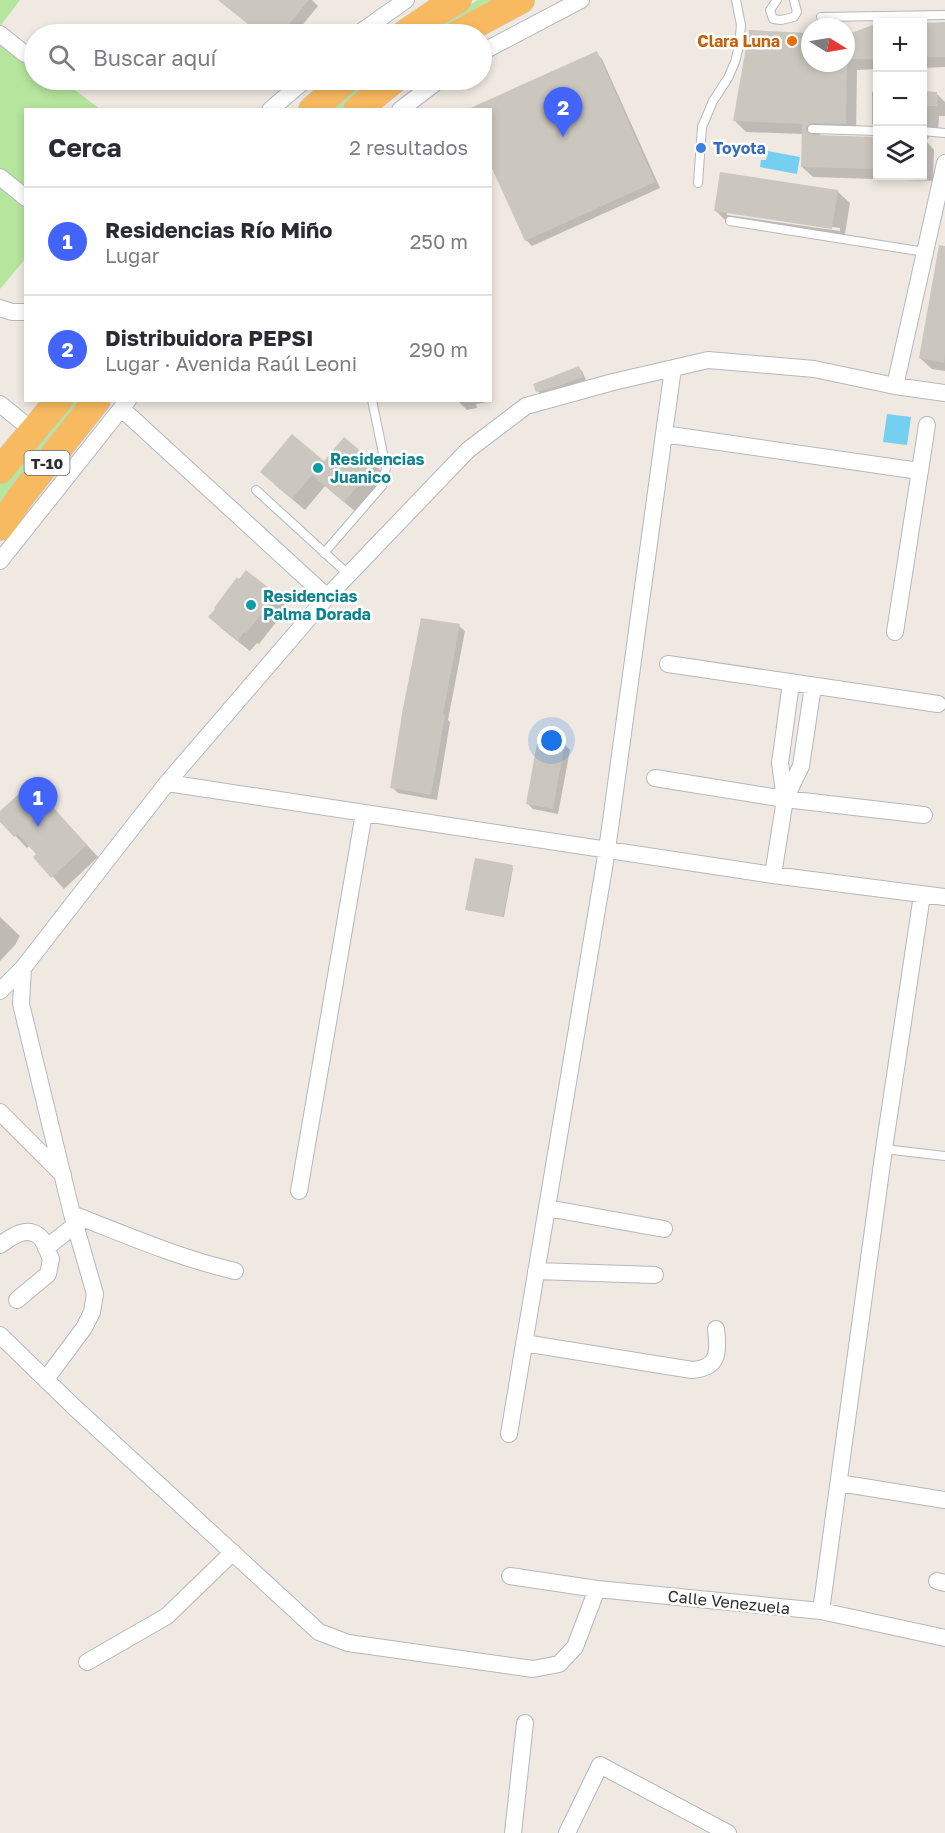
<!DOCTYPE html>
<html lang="es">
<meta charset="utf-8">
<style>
body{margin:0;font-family:"Golos Text",sans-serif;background:#f7f7f7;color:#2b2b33}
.controls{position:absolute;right:18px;top:18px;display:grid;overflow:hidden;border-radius:0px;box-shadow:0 3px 9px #0003}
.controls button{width:54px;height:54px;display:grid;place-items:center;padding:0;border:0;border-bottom:2px solid #e1e1e2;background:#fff;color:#2b2b33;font:30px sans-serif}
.compass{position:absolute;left:801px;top:18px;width:54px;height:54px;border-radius:50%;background:#fff;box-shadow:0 3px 9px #0003;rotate:101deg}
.you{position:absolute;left:552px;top:741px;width:21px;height:21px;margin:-15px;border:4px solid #fff;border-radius:50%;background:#1a73e8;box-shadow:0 0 0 9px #1a73e833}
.badge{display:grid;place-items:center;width:39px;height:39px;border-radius:50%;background:#4264fb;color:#fff;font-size:20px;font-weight:700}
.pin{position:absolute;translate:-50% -50px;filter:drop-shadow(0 2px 3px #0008)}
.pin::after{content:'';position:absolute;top:32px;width:21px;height:18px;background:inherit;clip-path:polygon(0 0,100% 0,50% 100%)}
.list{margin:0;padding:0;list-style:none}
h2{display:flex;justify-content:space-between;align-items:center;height:78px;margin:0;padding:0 24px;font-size:26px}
h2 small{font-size:20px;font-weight:400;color:#7c7c81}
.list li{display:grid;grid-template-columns:39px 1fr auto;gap:18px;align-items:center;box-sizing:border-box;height:108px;padding:0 24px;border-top:2px solid #e1e1e2}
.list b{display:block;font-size:22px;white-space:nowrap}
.list p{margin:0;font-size:20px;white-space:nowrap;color:#7c7c81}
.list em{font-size:20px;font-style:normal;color:#7c7c81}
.icon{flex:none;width:33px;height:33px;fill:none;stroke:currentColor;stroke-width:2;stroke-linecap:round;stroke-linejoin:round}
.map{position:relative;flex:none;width:945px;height:1833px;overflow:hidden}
.search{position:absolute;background:#fff;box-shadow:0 3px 9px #0003;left:24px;top:24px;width:468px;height:66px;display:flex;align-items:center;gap:15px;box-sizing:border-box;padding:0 21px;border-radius:33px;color:#7c7c81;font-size:22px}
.panel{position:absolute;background:#fff;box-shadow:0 3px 9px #0003;left:24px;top:108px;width:468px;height:294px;border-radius:0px}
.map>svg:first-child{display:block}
.green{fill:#b6e59e}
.water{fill:#75cff0}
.shadow{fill:#0003;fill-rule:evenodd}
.building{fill:#cbc7bf}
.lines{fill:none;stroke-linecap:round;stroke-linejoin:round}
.service-casing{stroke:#b4b7c1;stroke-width:10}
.minor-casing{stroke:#b4b7c1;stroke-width:18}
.trunk-casing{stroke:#c9c9c9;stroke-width:28}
.service{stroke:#fff;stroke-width:8}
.minor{stroke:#fff;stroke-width:16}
.trunk{stroke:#f8ba60;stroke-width:27}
.food-dot{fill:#e8710a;stroke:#fff;stroke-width:2}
.shop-dot{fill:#3f7fe0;stroke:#fff;stroke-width:2}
.culture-dot{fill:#0f9aa8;stroke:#fff;stroke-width:2}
.labels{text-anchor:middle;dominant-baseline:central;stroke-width:5;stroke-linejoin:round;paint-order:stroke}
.shield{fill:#fff;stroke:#6d6d6d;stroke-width:1.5}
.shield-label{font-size:15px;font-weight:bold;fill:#2e2e2e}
.food-label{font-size:16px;font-weight:bold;fill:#c56008;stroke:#fff;text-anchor:end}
.shop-label{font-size:16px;font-weight:bold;fill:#366cbe;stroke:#fff;text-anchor:start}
.culture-label{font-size:16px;font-weight:bold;fill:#0d838f;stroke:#fff;text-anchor:start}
.street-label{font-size:16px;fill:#2e2e2e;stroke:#fff}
</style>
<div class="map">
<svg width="945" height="1833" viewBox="0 0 945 1833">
<rect width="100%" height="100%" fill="#efe9e1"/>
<path class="green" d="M0 0H20L1 25 34 55V80H62L100 109 26 110 25 259 0 289Z
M478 0H509L448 34H423Z
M360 80H382L345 109 325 110Z
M68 401H84L0 510V484Z"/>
<path class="water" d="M768 151 800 157 797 174 760 167 761 160H766Z
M887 414 911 417 907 445 883 442Z"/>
<path class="shadow" d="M219 0H312L318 6 295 34H261Z
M945 23V67L922 68V24Z
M878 25V69L857 70 856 134 823 133 816 137 878 138V176H922V93H936L945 102V116H939L938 132 930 136 926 141 934 150 933 181 813 177 802 167 803 134 746 132 735 121 810 33V63H846V28L853 34Z
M596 53 602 59 660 188 532 246 526 240Z
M872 92H878V130L872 124Z
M837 191 850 203 844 240 728 223 716 211ZM727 212 840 228V231L727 215Z
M945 256V371L932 369 920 358Z
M578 368 582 371 586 380 541 395 538 391Z
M457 400H486L487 402 476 404 477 408 467 410Z
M324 463 375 465 387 477 357 513 325 486 305 510 274 484Z
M274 594 286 606 279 614 281 616 259 644 257 643 250 651 222 629 210 617Z
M459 626 465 631 448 720 450 722 437 800 398 793 392 787Z
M564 744 570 750 558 814 533 809 528 804Z
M43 797 98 857 64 889 35 857 39 854 30 845 27 848 0 820V814Z
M512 867 513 868 504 917 468 910Z
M0 917 20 936 15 945 0 961Z"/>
<path class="building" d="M218 0H309L281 34H260Z
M945 22V57H922V23Z
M878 23V59H846V35Z
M749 30 810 33V63H847L846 124 812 123 806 126V131L812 135 878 137V169L801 167 802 124 733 121Z
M597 51 655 182 525 241 490 164V110H466Z
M922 91 937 92V106H922Z
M720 172 838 190 832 229 714 211Z
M939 245 945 246V355L944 363 919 358Z
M579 366 583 377 559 386 536 392 533 384Z
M292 434 324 461 344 437 376 464 344 502 312 475 292 499 260 472Z
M246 570 275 593 268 602 270 603 246 633 244 632 238 641 208 617 215 609 214 608 237 577 239 579Z
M421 618 460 624 443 714 445 715 431 795 390 788 403 708Z
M538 738 565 743 553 809 526 804Z
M31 783 87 845 51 878 33 857 36 854 18 834 14 837 0 822V811Z
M475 858 513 865 503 917 465 910Z"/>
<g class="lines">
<defs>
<path id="service" d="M777 0 770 10 773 19 781 20 794 17 797 12 794 0
M821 17 945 15
M812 129 878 131
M922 131 945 133
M698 183 702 127 713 101 728 78 735 62 739 46 741 25 736 0
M730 221 925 252
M256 490 349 575
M324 553 382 486 386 468 372 400
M884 1149 945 1156"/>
<path id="minor" d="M0 34 25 54
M358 34 406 0
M482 52 581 0
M270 110 305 80
M400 110 439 80
M0 177 26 198
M0 308 12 312H26
M895 386 945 163
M0 404 32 430
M122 409 327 597
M664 434 919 471
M0 561 128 400
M895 632 927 425
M668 664 938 704
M655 778 785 799 924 815
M167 783 773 875 945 897
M785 799 801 766 813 686
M773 875 785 799 780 763 791 683
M23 968 21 1004 72 1214 95 1294 92 1312 84 1328 46 1379
M0 991 23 968 167 783 327 597 468 450 526 406 613 382 708 360 814 369 895 386 945 393
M0 1112 63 1175
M299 1191 364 813
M547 1208 664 1229
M72 1214C126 1235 179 1258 235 1271
M0 1245C11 1237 27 1225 40 1237 45 1242 48 1253 51 1259L48 1274 17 1300
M46 1248 75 1225
M536 1271 655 1275
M0 1335 73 1406 319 1632 348 1643 533 1669 559 1664 575 1647 597 1589
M524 1343 692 1370C719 1368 719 1352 716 1329
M509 1434 607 850 673 368
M839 1483 945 1500
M510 1576 597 1589 821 1611 945 1638
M937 1581 945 1583
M821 1611 884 1149 922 895
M87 1662 167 1616 233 1552
M513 1833 525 1723
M567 1833 600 1765 728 1833"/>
<path id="trunk" d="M404 34 435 13 458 0
M458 34 521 0
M312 110 346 80
M357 110 394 80
M0 470 59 400
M0 527 22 495 97 400"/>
</defs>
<use href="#service" class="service-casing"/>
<use href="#minor" class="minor-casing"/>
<use href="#trunk" class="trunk-casing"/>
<use href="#service" class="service"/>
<use href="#minor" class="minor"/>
<use href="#trunk" class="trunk"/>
</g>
<circle class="food-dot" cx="792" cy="41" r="6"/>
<circle class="shop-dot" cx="701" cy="148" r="6"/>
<g class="culture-dot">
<circle cx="318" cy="468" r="6"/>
<circle cx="251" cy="605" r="6"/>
</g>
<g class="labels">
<rect class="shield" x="24.5" y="451" width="45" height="24" rx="4.5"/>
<g class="shield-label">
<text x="47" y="463">T-10</text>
</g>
<g class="food-label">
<text x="780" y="41">Clara Luna</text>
</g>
<g class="shop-label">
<text x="713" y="148">Toyota</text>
</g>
<g class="culture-label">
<text x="330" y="459">Residencias<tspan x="330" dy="18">Juanico</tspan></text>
<text x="263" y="596">Residencias<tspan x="263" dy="18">Palma Dorada</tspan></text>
</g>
<g class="street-label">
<text transform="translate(729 1602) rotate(6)">Calle Venezuela</text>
</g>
</g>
</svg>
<div class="controls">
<button>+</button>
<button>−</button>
<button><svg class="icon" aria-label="layers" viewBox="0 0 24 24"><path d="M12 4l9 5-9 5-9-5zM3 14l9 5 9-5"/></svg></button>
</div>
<svg class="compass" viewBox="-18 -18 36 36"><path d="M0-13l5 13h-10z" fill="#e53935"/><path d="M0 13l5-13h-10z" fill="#7c7c81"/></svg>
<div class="you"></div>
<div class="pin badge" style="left:38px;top:827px">1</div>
<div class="pin badge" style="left:563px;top:137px">2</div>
<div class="search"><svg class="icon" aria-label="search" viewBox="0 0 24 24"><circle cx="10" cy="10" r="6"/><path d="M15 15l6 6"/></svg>Buscar aquí</div>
<section class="panel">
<h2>Cerca<small>2 resultados</small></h2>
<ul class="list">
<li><span class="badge">1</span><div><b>Residencias Río Miño</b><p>Lugar</p></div><em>250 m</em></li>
<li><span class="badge">2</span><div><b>Distribuidora PEPSI</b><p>Lugar · Avenida Raúl Leoni</p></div><em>290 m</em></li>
</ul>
</section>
</div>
